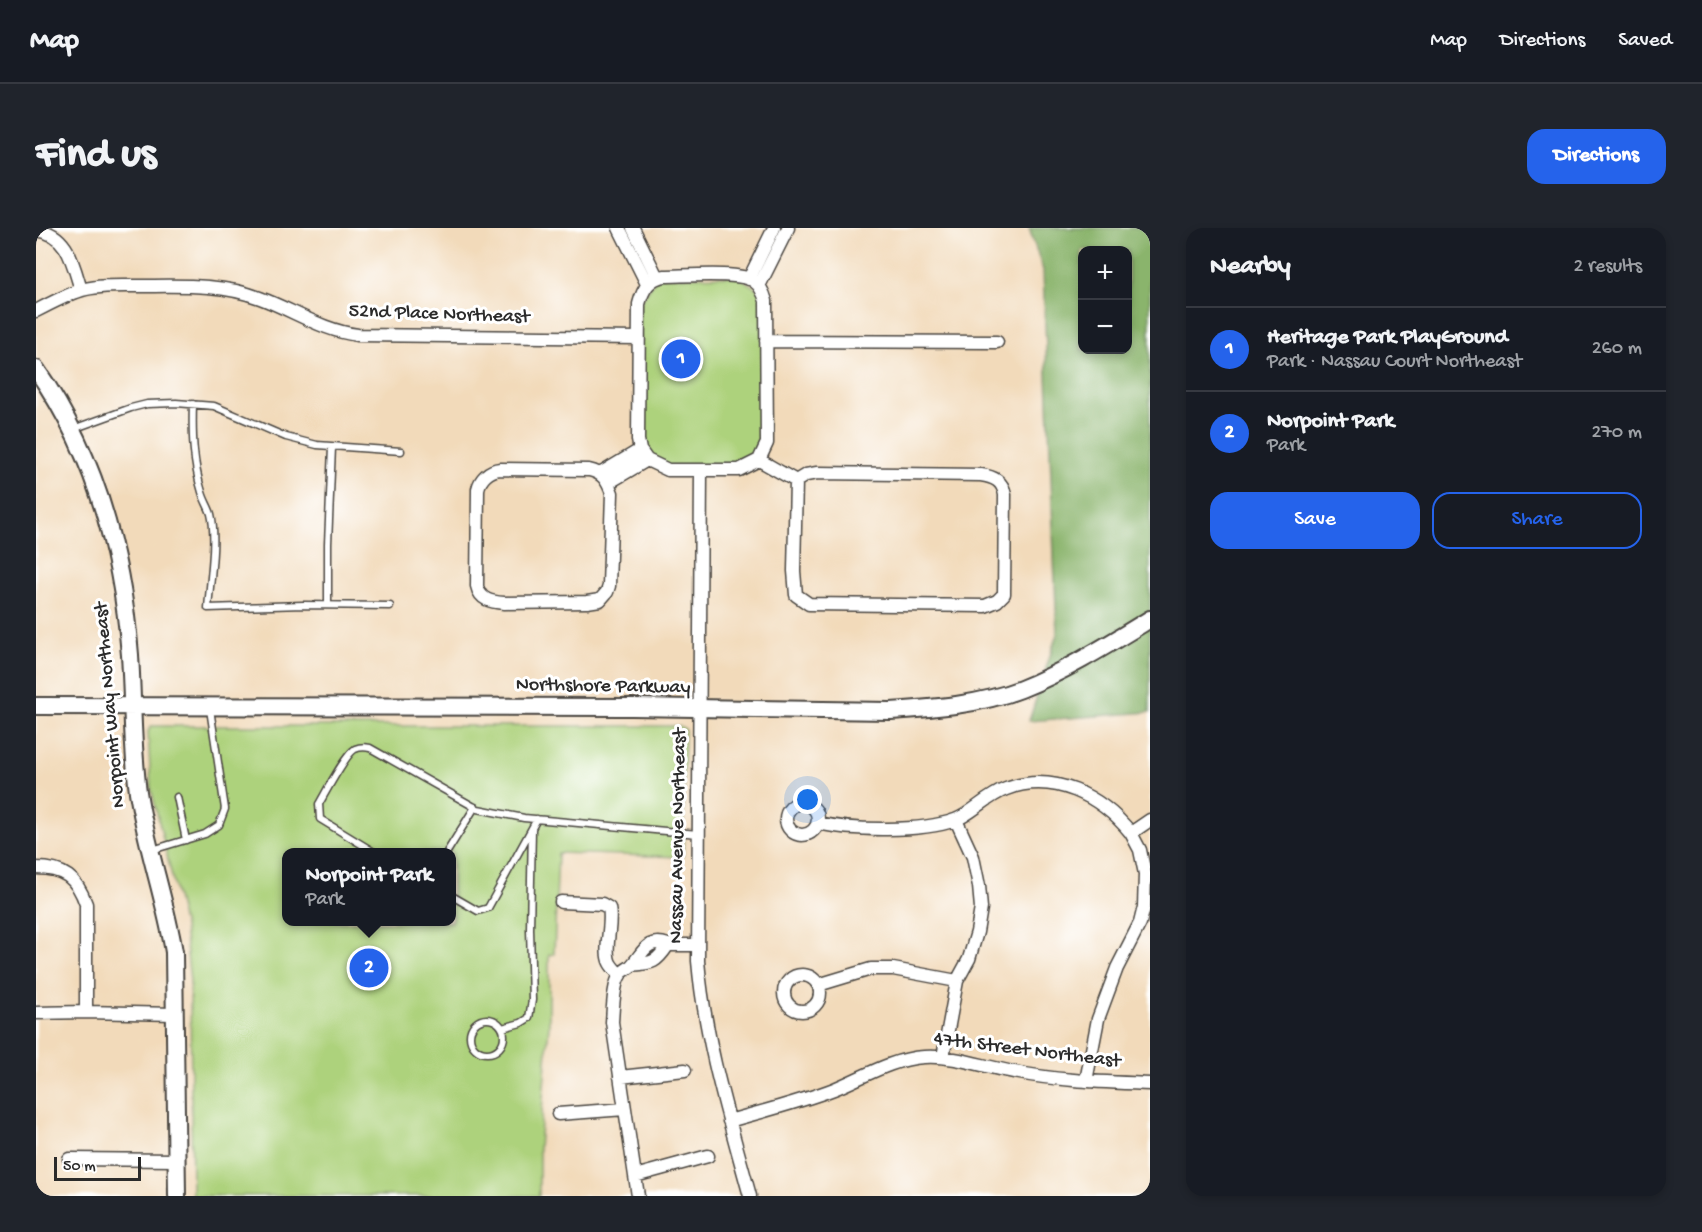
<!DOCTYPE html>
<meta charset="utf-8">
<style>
body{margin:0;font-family:"Gochi Hand",sans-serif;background:#20242c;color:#f1f3f6}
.controls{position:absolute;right:18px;top:18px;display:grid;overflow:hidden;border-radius:12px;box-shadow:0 3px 9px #0003}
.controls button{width:54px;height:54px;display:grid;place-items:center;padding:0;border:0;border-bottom:2px solid #363941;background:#171b24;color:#f1f3f6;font:30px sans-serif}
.scale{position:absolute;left:18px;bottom:15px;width:87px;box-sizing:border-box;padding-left:6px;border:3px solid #2b2b2b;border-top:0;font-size:16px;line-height:21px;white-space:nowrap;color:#2b2b2b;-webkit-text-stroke:4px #fff;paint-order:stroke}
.you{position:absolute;left:772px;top:572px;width:21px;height:21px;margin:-15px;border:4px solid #fff;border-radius:50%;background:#1a73e8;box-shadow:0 0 0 9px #1a73e833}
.badge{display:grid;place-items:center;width:39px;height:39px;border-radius:50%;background:#2563eb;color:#fff;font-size:20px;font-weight:700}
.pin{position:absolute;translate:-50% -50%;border:3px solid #fff;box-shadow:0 2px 6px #0006}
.popup{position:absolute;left:246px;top:620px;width:174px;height:78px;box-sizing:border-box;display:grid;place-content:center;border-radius:12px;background:#171b24;filter:drop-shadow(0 2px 4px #0005);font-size:20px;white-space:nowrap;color:#9ea1a6}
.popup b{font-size:22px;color:#f1f3f6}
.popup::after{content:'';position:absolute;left:50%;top:100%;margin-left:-12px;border:12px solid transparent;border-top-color:#171b24}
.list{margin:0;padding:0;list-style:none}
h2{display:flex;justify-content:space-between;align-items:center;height:78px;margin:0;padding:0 24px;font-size:26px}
h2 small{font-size:20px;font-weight:400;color:#9ea1a6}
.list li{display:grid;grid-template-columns:39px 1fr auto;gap:18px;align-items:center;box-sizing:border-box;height:84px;padding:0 24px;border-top:2px solid #363941}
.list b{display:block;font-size:22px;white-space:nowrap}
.list p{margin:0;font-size:20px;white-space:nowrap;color:#9ea1a6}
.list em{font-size:20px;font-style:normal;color:#9ea1a6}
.actions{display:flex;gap:12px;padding:18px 24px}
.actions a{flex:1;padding:14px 0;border:2px solid #2563eb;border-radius:18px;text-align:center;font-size:21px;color:#2563eb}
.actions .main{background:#2563eb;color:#fff}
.map{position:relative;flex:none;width:1114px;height:968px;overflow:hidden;border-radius:18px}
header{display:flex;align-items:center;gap:36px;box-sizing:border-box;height:84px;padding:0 30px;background:#171b24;border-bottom:2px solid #363941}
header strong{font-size:28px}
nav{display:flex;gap:33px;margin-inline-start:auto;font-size:21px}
.intro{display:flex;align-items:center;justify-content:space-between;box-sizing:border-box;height:144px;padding:0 36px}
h1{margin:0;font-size:42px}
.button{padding:15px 27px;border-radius:18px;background:#2563eb;color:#fff;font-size:21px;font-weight:700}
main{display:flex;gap:36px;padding:0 36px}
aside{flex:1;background:#171b24;border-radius:18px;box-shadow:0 3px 9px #0003}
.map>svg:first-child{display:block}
.green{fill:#add27c;stroke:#6c7e54;stroke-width:1.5;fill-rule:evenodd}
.forest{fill:#8ab46c;stroke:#5a704c;stroke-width:1.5;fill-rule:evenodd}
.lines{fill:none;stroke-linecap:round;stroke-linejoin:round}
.lane-casing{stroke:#494540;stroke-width:9}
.street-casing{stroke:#494540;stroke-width:15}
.secondary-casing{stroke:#494540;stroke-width:20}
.lane{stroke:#fff;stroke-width:6}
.street{stroke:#fff;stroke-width:12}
.secondary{stroke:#fff;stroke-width:16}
.labels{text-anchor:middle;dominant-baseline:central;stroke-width:6;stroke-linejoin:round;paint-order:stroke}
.street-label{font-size:20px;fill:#2b2b2b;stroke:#fff}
</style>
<header>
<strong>Map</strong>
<nav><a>Map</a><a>Directions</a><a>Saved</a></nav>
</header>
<div class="intro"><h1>Find us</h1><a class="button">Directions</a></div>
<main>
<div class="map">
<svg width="1114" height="968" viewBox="0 0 1114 968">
<rect width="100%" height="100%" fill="#fff"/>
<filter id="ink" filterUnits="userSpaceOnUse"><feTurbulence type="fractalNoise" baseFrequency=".0167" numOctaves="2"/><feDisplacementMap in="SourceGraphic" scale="12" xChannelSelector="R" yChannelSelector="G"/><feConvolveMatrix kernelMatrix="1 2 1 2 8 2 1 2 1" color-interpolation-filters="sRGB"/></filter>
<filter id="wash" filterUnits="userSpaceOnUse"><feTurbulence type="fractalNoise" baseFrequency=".008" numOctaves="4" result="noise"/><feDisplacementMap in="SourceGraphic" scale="24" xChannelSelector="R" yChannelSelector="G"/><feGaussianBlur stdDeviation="1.35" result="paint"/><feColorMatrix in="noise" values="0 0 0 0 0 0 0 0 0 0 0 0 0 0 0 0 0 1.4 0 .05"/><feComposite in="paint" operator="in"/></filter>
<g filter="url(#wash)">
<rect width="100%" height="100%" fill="#f2daba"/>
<path class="green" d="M702 48 728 66 731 215 723 232 703 242 624 240 602 212 603 76 621 49Z
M116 498H643L649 501 647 629 522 625 518 726 513 727V797L503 920V968H156L154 753 148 699 115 560 112 503ZM250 624H416V694H250Z"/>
<path class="forest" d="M993 0H1114V484L993 493 1021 406 1007 42ZM1046 22H1092V122H1046Z"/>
</g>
<g filter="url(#ink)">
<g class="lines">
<defs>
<path id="lane" d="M157 176C156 207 157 235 166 264 168 272 173 279 175 286 181 310 174 354 172 380L267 377 354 378
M37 201 95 180 111 176 140 175 178 178 250 209 281 217 365 223
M292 377V316L296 219
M141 569 150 612
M116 622 169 606 183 597 189 581 174 481
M338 624 284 591 283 576C290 564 309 527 319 521 324 519 329 519 334 520L442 581 488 590 662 606
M411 624 439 579
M416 668 442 683 452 680 501 591
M434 808a17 17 0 1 1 34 0a17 17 0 1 1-34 0Z
M466 800 485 795 493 790 496 772 494 701 496 601"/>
<path id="street" d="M583 0 611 56
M597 0 621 49
M0 2C32 5 37 36 45 62
M629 48C648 48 704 43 718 53 725 58 728 66 730 73L731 215 723 232 703 242H632L611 232 604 222 602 212 603 76C607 61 613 50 629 48Z
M713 51 738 0
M723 58 752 0
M0 83C15 75 30 67 46 62 63 57 83 58 101 58 142 58 185 55 224 70 257 82 287 103 322 107L602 110
M730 113 961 114
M723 232 760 253
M464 241 553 242C567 245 571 252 576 265L573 358 571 364 564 372 551 374 468 375C455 374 444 372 441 358L442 261C444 251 453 242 464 241Z
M665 242 662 733C669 813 693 891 714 968
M781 245 945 247C958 249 967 253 969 267L968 366 961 373 949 378 773 376 760 367 758 343 760 253 770 247Z
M564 246 604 222
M572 255 611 232
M750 591a16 16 0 1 1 32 0a16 16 0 1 1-32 0Z
M782 595C816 603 886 604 919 592 934 587 951 568 970 561 1018 543 1065 568 1095 605L1114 592
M0 640C28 640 41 650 50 676V784
M525 674 566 676 573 680C577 696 567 722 574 735 576 739 580 743 584 747
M632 717H661
M596 737C617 735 620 735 632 717 610 709 607 726 595 738 592 741 586 743 584 747 577 757 577 782 576 794L602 968
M748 765a18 18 0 1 1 36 0a18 18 0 1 1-36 0Z
M782 757 835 741H857L921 753
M0 785 50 784 138 786
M907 829 921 753 933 731 941 704 945 680 943 658 937 629 920 592
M584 849 649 842
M1050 853 1062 791 1081 740 1104 695 1108 679 1109 646 1104 622 1095 605
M522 886 589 881
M693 893C728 883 764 874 798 861 828 849 855 831 888 829 918 827 948 839 978 844 1022 853 1069 854 1114 856
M33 931 141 932
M599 948 672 928"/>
<path id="secondary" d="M0 141C59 225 86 325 94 427 97 473 96 519 102 564 110 618 129 670 138 724L141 968
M0 478 596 479 854 483C898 480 943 477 985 461 1030 443 1073 416 1114 391"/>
</defs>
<use href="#lane" class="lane-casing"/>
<use href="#street" class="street-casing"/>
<use href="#secondary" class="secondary-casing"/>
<use href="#lane" class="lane"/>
<use href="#street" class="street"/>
<use href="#secondary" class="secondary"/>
</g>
</g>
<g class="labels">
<g class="street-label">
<text transform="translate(403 87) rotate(2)">52nd Place Northeast</text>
<text transform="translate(567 459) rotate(1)">Northshore Parkway</text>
<text transform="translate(75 477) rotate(-95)">Norpoint Way Northeast</text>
<text transform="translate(643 608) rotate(-89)">Nassau Avenue Northeast</text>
<text transform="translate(991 823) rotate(7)">47th Street Northeast</text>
</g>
</g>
</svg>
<div class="controls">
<button>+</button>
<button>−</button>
</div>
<div class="scale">50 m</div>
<div class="you"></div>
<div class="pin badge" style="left:645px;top:131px">1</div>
<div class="pin badge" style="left:333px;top:740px">2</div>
<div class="popup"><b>Norpoint Park</b>Park</div>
</div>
<aside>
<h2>Nearby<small>2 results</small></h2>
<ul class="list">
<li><span class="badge">1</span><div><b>Heritage Park PlayGround</b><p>Park · Nassau Court Northeast</p></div><em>260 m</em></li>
<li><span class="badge">2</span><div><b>Norpoint Park</b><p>Park</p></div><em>270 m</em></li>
</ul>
<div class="actions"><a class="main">Save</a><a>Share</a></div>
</aside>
</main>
